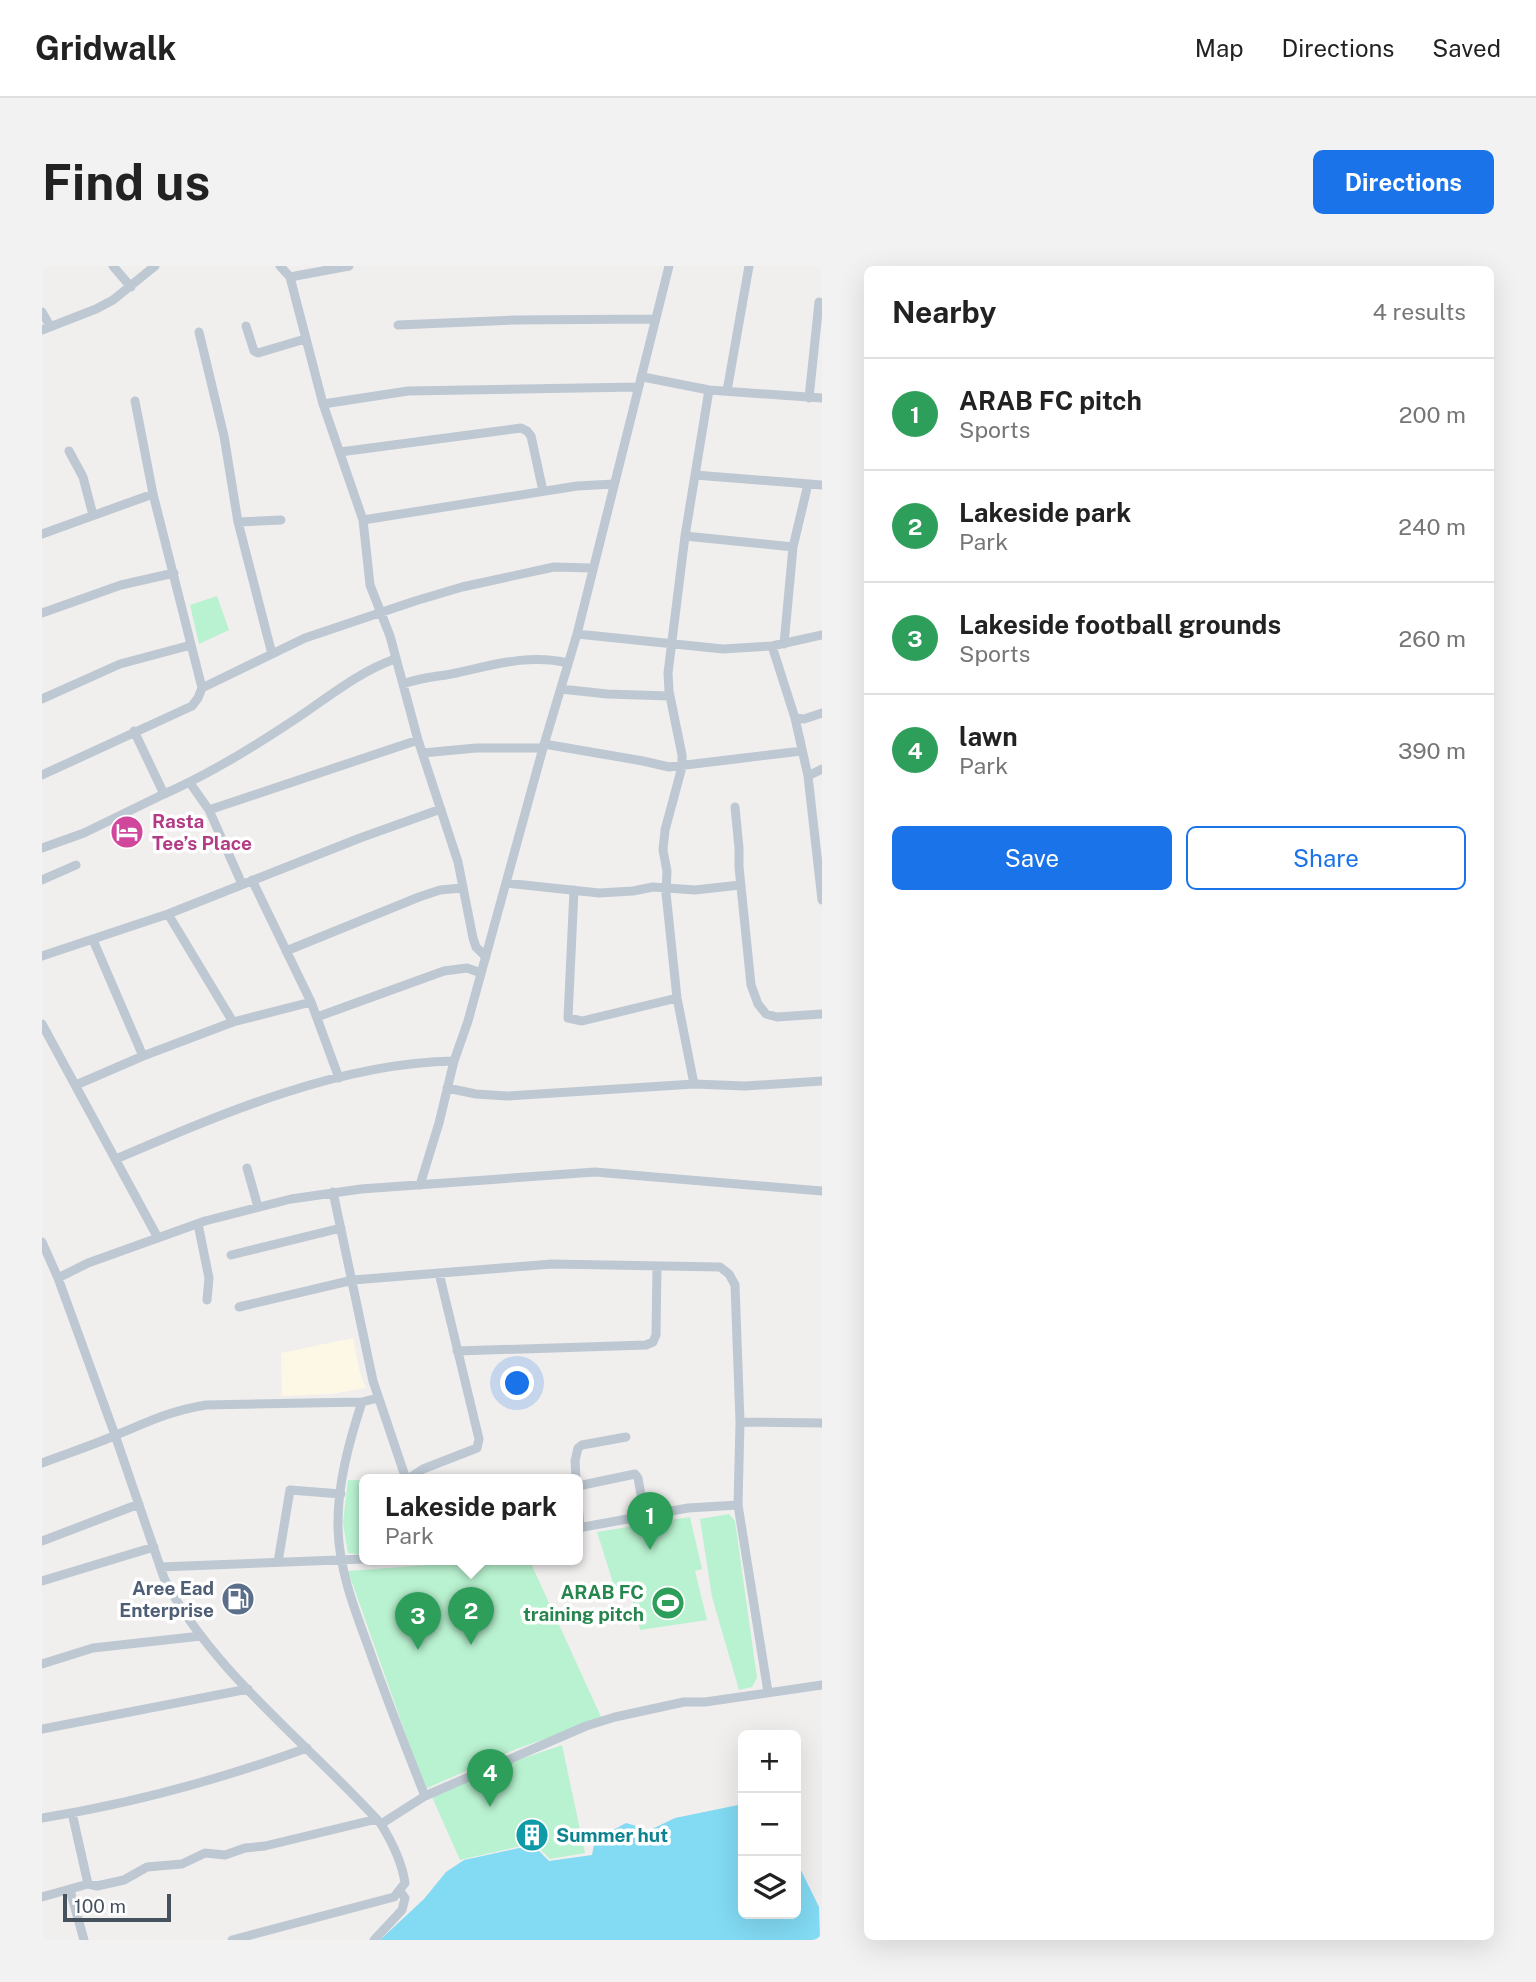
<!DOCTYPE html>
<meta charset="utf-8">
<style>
body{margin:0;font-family:"Public Sans",sans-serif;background:#f2f2f2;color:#222}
.controls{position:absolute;right:21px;bottom:21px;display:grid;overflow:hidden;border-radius:10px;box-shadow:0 7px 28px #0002}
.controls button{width:63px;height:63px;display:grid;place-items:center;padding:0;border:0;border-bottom:2px solid #e0e0e0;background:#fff;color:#222;font:35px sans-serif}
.scale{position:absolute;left:21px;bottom:18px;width:108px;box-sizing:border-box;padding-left:7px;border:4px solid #45515d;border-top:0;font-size:19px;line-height:24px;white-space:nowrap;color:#45515d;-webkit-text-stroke:5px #fff;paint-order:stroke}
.you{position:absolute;left:476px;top:1118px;width:24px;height:24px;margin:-18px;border:5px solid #fff;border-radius:50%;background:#1a73e8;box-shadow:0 0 0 10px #1a73e833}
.badge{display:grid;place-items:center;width:46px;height:46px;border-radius:50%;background:#1a73e8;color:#fff;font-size:23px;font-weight:700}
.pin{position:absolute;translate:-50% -58px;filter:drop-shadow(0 2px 4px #0008)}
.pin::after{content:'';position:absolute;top:37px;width:24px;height:21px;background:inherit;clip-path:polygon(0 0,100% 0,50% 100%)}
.popup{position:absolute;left:317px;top:1208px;width:224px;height:91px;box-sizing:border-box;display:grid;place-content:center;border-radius:10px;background:#fff;filter:drop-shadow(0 2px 5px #0005);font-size:23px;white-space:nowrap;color:#767676}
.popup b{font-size:26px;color:#222}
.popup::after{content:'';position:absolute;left:50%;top:100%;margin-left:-14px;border:14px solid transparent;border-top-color:#fff}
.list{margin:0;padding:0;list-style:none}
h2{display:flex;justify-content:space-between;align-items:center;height:91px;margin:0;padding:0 28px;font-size:30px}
h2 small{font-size:23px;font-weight:400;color:#767676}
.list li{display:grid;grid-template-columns:46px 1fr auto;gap:21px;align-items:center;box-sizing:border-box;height:112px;padding:0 28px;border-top:2px solid #e0e0e0}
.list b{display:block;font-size:26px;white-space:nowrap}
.list p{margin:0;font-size:23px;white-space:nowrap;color:#767676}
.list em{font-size:23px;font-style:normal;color:#767676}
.actions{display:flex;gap:14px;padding:21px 28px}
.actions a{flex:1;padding:16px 0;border:2px solid #1a73e8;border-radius:10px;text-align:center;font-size:24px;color:#1a73e8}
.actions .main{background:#1a73e8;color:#fff}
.icon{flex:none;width:38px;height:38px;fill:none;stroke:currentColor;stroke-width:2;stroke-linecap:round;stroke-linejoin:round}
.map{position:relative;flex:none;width:780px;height:1674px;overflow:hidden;border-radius:10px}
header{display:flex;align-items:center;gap:42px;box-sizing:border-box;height:98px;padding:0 35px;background:#fff;border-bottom:2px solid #e0e0e0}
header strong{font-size:33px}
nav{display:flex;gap:38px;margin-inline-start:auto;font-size:24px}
.intro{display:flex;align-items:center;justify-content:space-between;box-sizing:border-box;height:168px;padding:0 42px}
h1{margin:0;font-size:49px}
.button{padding:18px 32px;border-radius:10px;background:#1a73e8;color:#fff;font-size:24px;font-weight:700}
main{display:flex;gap:42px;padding:0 42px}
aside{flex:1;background:#fff;border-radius:10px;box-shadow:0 7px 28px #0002}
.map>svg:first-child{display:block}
.commercial{fill:#fdf7e6}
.green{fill:#b9f2d0}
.water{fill:#82daf3}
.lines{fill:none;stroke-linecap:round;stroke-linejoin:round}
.minor{stroke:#bec8d2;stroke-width:9}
.labels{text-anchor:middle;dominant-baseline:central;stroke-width:7;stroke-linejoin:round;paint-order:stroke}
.hotel-label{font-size:19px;font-weight:bold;fill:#b23c85;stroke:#fff;text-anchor:start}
.service-label{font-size:19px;font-weight:bold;fill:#4e5e75;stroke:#fff;text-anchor:end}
.leisure-label{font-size:19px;font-weight:bold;fill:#27864d;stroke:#fff;text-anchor:end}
.culture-label{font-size:19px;font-weight:bold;fill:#0d838f;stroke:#fff;text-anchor:start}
</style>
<header>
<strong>Gridwalk</strong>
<nav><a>Map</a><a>Directions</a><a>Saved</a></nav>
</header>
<div class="intro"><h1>Find us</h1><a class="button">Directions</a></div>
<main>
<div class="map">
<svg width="780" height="1674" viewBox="0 0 780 1674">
<rect width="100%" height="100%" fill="#f1eeee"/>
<path class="commercial" d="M311 1072 318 1107 324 1122 290 1128 240 1130 239 1087Z"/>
<path class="green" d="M175 330 187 364 157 378 148 339Z
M306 1214H322V1289L306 1287 301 1257Z
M687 1248 693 1255 715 1412 710 1421 697 1424 670 1331 658 1253Z
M648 1251 660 1303 653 1305 665 1354 598 1364 587 1320 573 1323 555 1266Z
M420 1293H487L560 1453 474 1483 383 1523 306 1305 387 1299Z
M520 1479 543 1587 508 1593 492 1577 418 1594 390 1531 459 1500Z"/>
<path class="water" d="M701 1538V1648H754V1594L777 1641 778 1674H338L382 1633 404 1606 422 1594 491 1579 507 1595 550 1589 553 1574 584 1557 608 1564 633 1552Z"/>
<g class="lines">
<path class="minor" d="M71 0 89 21
M238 0 248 11 281 138 321 254 328 319 348 370 376 474 416 596 431 672 434 681 444 691
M248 11 307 0
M0 46 8 60
M356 59 473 54 613 53
M204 60 212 85 216 87 263 73
M0 64 54 43 71 34 113 0
M157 66 182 170 196 256 230 388
M601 111 667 124 780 132
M685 125 707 0
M767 132 777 36
M93 135 111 228 160 422
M281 138 366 125 596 121
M27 185 41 211 51 249
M298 186 479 162 485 165 489 170 501 225
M653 209 780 219
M321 254 535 220 572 218
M196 256 239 254
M0 268 111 228
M643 270 751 281
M0 347 79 319 132 307
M535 368 681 383 730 380 780 369
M742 378 751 281 766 218
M730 380 753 452 766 510 780 634
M361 418C377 412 392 411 409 408 448 400 486 387 526 397
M519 423 565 428 628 430
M0 433 78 398 149 379
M753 452 762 453 780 447
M92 465 122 528C168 508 210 482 252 454 284 433 316 406 353 393
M502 478 601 495 627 501 760 485
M381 487 434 482H501
M0 509 150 440 156 432 160 422 263 372 373 335 420 321 512 301 550 302
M766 510 780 503
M148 517 167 544 200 618
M693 541 697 582V601L709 719 716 738 724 748 735 751 780 748
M167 544 376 474
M0 582 42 567 122 528
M0 614 34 599
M210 614 269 736 297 812
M464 617 557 627 591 625 611 621 653 624 698 619
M532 624 526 752 540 755 635 732
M126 648 191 756
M51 674 101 790
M244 685 377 631 398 624 420 622
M0 690 126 648 318 572 399 543
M275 751 402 705 425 702 439 707
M0 758 116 972
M652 818 635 732 624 627 625 605 621 584 623 564 640 501V489L627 425 626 407 643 270 667 124
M34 819 101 790 191 756 269 736
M405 822 434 828 465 830 652 818 703 820 780 815
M74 893C179 848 296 797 412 795
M205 902 216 941
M378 919 397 857 412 795 426 755 501 482 535 368 627 0
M291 926 331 1115 364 1213
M156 958 167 1012 165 1034
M0 976 16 1012 73 1169 122 1312C169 1405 270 1481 339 1558 350 1576 360 1596 363 1617L352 1631 190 1674
M189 989 299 962
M16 1012 46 997 163 955 249 933 319 923 553 906 780 925
M197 1041 311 1014 510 998 678 1001 687 1008 693 1019 698 1156 696 1239 726 1426
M415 1085 604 1079 611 1076 614 1069 615 1000
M320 1136C307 1176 295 1219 296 1262 297 1303 312 1342 326 1380 344 1431 363 1480 383 1530
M698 1156 780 1157
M0 1197C24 1188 48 1180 72 1170 106 1156 127 1145 164 1139L320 1136 336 1132
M366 1213 381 1203 435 1182 437 1173 397 1007
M534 1213 533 1195 536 1182 540 1179 584 1171
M536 1220 593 1208 596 1212 600 1234
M536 1237 538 1261
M536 1262 646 1242 696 1239
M0 1275 97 1238
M236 1296 248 1224 299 1228
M118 1301 322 1293
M0 1315 112 1281
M0 1398 51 1382 159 1370
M0 1463 206 1423
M30 1547 46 1618
M0 1552C87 1538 182 1512 265 1482
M339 1558 383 1530 544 1460 573 1451 642 1436H663L780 1419
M28 1624 42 1674
M0 1631 46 1618 55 1620 82 1614 105 1601 140 1598 163 1587 183 1589 203 1582 223 1580 335 1553
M332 1674 360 1644 363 1632 358 1625"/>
</g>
<defs>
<symbol id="hotel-disc" viewBox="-11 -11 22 22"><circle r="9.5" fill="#d1479c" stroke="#fff"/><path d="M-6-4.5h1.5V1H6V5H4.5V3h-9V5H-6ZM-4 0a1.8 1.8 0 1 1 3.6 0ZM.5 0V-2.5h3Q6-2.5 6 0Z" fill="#fff"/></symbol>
<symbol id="fuel-disc" viewBox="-11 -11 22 22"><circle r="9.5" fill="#5c6f8a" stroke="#fff"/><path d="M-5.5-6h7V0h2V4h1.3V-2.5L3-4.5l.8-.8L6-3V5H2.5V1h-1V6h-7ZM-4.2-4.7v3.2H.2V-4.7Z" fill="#fff"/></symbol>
<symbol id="stadium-disc" viewBox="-11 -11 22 22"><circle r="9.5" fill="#2e9e5b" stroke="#fff"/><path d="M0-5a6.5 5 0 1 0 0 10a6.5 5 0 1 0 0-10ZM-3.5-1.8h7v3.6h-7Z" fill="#fff"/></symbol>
<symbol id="building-disc" viewBox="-11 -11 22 22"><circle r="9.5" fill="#0f9aa8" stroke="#fff"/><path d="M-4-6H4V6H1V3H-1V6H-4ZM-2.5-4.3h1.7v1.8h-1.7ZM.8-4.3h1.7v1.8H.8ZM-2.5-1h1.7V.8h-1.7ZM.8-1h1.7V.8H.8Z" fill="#fff"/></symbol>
</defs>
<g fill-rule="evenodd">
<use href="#hotel-disc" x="66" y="547" width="38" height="38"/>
<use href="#fuel-disc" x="177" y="1314" width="38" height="38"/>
<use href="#stadium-disc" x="607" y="1318" width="38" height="38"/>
<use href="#building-disc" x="471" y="1550" width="38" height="38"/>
</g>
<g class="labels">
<g class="hotel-label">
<text x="110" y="555">Rasta<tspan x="110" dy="22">Tee’s Place</tspan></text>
</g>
<g class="service-label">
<text x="172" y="1322">Aree Ead<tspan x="172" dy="22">Enterprise</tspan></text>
</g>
<g class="leisure-label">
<text x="602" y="1326">ARAB FC<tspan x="602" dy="22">training pitch</tspan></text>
</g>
<g class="culture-label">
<text x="514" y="1569">Summer hut</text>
</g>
</g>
</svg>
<div class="controls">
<button>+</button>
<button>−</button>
<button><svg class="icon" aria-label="layers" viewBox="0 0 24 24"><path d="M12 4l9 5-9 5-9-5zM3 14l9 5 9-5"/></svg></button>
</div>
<div class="scale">100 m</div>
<div class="you"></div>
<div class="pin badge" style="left:608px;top:1284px;background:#2e9e5b">1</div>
<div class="pin badge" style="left:429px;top:1379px;background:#2e9e5b">2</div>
<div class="popup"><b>Lakeside park</b>Park</div>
<div class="pin badge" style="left:376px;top:1384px;background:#2e9e5b">3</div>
<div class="pin badge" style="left:448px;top:1541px;background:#2e9e5b">4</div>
</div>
<aside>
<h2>Nearby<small>4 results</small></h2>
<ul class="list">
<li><span class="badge" style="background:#2e9e5b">1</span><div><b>ARAB FC pitch</b><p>Sports</p></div><em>200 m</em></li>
<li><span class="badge" style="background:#2e9e5b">2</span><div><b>Lakeside park</b><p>Park</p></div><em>240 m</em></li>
<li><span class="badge" style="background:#2e9e5b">3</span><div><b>Lakeside football grounds</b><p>Sports</p></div><em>260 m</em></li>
<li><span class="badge" style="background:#2e9e5b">4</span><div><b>lawn</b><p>Park</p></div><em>390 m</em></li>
</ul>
<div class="actions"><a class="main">Save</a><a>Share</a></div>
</aside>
</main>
